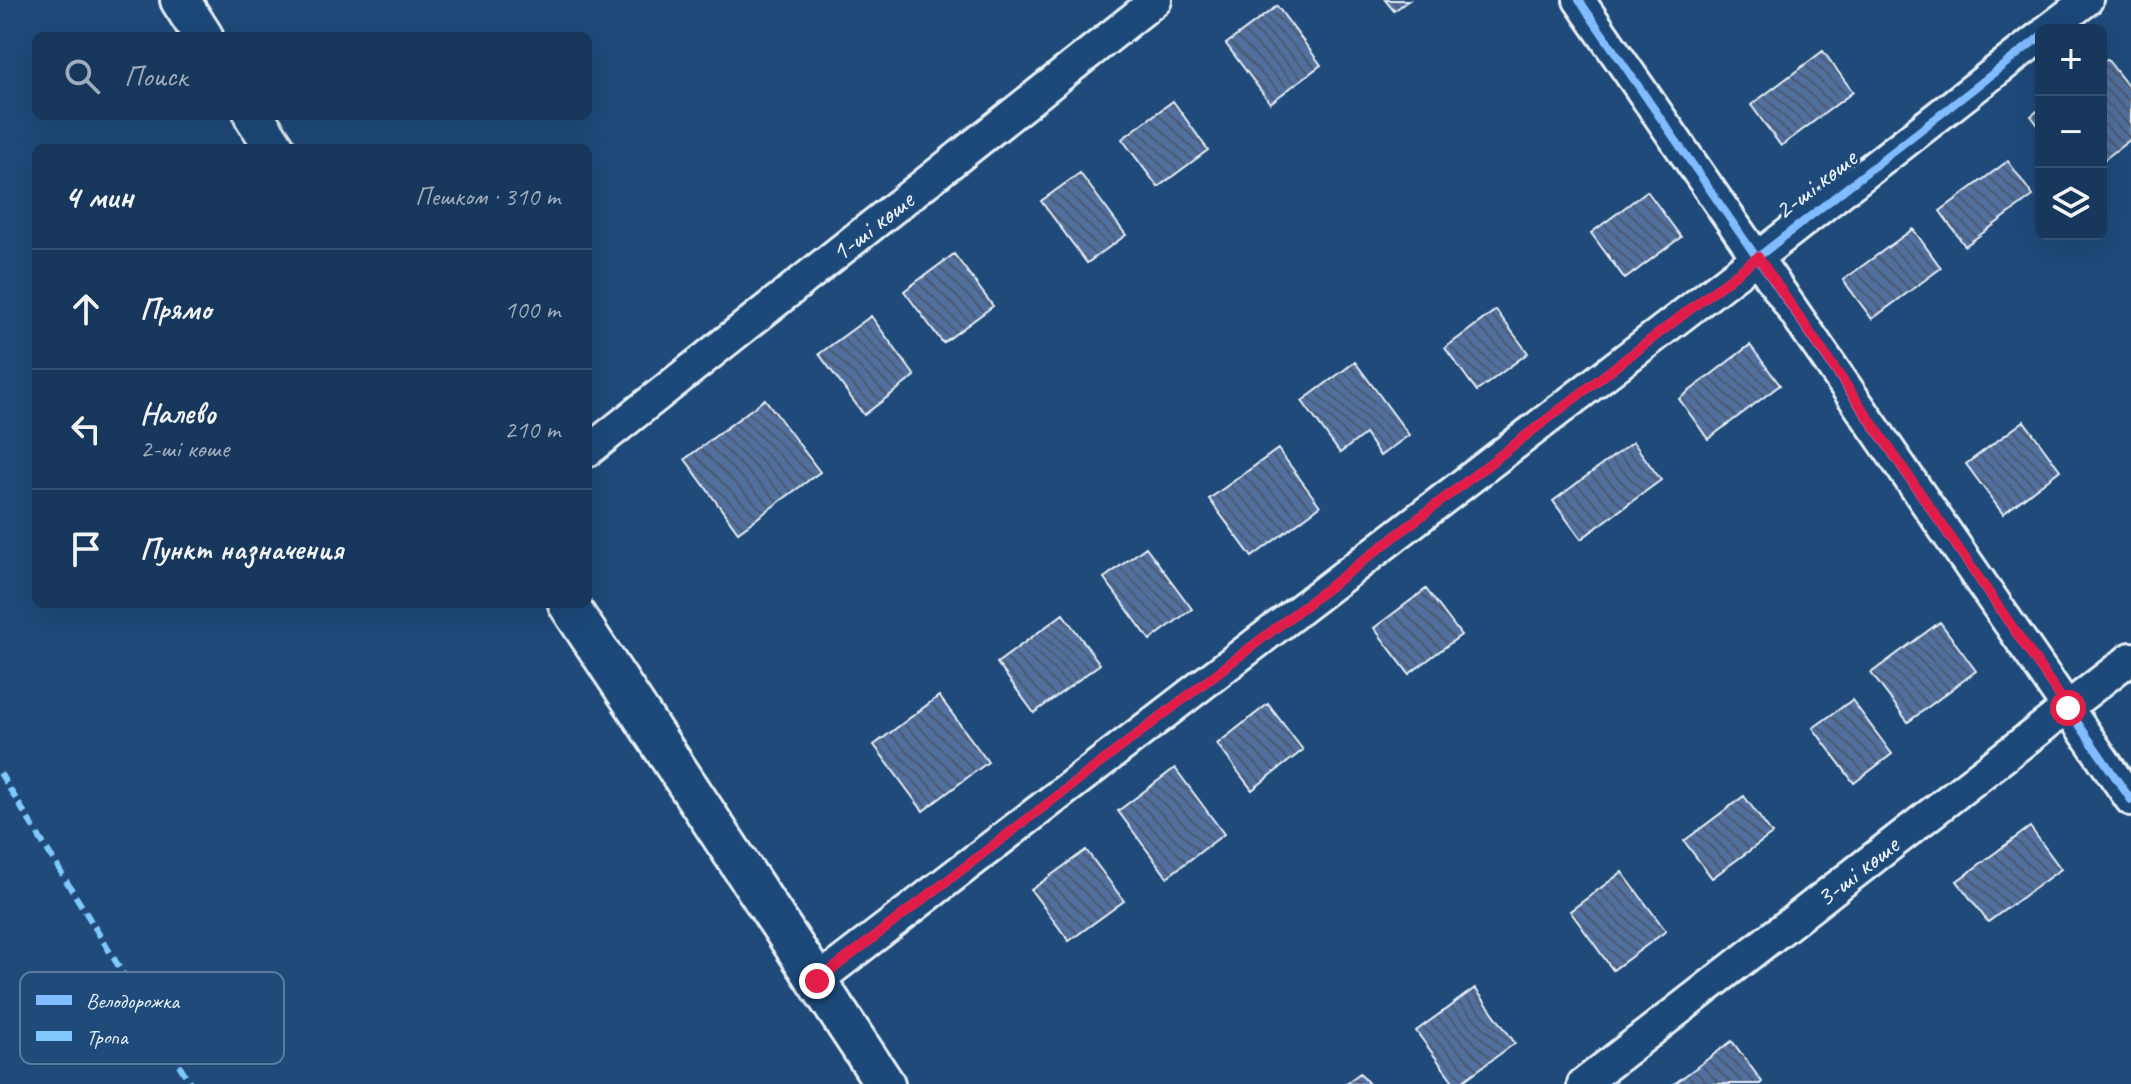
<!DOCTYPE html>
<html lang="ru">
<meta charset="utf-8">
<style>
body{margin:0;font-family:Caveat,sans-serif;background:#203f62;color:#f1f3f6}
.controls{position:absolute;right:24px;top:24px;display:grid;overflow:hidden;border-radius:12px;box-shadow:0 8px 32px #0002}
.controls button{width:72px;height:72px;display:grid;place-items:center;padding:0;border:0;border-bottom:2px solid #365272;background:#17385c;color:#f1f3f6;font:40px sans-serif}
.stop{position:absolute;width:24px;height:24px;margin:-18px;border:6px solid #e11d48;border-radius:50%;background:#fff}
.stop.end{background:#e11d48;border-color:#fff;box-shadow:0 2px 8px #0008}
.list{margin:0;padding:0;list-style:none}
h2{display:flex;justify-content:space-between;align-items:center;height:104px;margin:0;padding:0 32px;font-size:34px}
h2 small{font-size:26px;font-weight:400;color:#9eacbb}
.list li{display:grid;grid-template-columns:52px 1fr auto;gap:24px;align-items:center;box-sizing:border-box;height:120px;padding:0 32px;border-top:2px solid #365272}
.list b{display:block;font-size:30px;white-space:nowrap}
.list p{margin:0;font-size:26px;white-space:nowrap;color:#9eacbb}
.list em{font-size:26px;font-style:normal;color:#9eacbb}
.icon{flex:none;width:44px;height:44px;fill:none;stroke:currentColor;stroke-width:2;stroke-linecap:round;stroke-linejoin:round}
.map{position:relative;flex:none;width:2131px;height:1084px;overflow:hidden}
.search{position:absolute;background:#17385c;box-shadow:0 8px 32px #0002;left:32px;top:32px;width:560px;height:88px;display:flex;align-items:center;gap:20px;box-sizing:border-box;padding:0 28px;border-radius:12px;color:#9eacbb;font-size:30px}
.panel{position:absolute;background:#17385c;box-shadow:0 8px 32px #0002;left:32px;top:144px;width:560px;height:464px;border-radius:12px}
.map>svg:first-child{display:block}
.building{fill:url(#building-back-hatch);stroke:#e8f1f8;stroke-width:2}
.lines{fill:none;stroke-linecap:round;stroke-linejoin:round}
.minor-casing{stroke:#e8f1f8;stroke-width:36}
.tertiary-casing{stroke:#e8f1f8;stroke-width:44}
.minor{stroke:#1f4a7a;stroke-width:30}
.tertiary{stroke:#1f4a7a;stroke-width:38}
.quiet{stroke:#80caff;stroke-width:6;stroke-dasharray:12 6;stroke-linecap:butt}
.cycleway-casing{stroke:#1f4a7a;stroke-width:13}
.cycleway{stroke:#80bcff;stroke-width:8}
.route{stroke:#e11d48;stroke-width:10}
.labels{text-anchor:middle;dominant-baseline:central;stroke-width:6;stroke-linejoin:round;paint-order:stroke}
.street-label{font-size:28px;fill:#e8f1f8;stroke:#1f4a7a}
.key{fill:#1f4a7a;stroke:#5b7ca0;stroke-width:2}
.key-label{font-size:22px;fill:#e8f1f8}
</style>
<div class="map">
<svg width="2131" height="1084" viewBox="0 0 2131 1084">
<defs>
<pattern id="building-back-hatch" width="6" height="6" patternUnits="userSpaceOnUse" patternTransform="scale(2)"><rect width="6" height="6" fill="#516f9f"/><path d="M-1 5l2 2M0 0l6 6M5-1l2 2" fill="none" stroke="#4b5a70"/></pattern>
</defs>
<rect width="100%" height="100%" fill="#1f4a7a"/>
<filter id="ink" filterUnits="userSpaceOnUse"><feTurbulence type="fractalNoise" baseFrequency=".0125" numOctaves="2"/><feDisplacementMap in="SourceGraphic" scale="16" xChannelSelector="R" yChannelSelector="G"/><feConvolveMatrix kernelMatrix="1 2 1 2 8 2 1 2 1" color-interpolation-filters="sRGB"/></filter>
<g filter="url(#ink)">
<path class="building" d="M1385 0H1409L1394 11Z
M1277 6 1321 65 1270 103 1226 44Z
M1823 51 1853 92 1781 146 1751 105Z
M2107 59 2131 90V139L2101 162V63Z
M1173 101 1208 150 1158 187 1122 139Z
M2041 108V129L2031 116Z
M2008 161 2033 196 1965 246 1940 211Z
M1080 173 1126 235 1087 263 1041 201Z
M1647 191 1681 237 1625 279 1591 233Z
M1913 229 1941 268 1872 319 1843 280Z
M954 254 993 306 943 343 904 291Z
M1496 310 1528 353 1477 391 1445 348Z
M871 316 915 376 864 415 819 354Z
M1750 345 1780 385 1708 439 1679 399Z
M1355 362 1409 435 1380 456 1365 434 1340 453 1302 401Z
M765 399 820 472 738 532 685 459Z
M2024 421 2060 470 2003 514 1966 464Z
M1633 442 1661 480 1581 539 1553 501Z
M1278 449 1320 506 1252 557 1209 499Z
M1146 547 1192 609 1150 640 1104 578Z
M1426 589 1461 635 1409 674 1374 628Z
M1063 614 1100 664 1034 713 997 663Z
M1940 622 1976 671 1908 722 1871 673Z
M939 696 988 762 923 811 874 745Z
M1852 700 1892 754 1854 783 1813 728Z
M1268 704 1303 750 1252 790 1217 744Z
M1175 768 1224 834 1167 877 1118 811Z
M1744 796 1772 834 1712 878 1684 841Z
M2030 827 2061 869 1988 922 1957 881Z
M1086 850 1124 901 1069 941 1031 890Z
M1622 872 1666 931 1613 970 1570 911Z
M1475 988 1515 1043 1459 1084H1455L1416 1031Z
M1732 1041 1762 1082 1760 1084H1674Z
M1360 1073 1369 1084H1345Z"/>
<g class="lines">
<defs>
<path id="minor" d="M1579 0 2131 800
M2048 30 2087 0
M588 451 1156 0
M817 981 1758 257 2041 36
M1583 1084 2131 658"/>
<path id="tertiary" d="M180 0 203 36
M254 116 275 148
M568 604 885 1084"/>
</defs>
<use href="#minor" class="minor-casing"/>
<use href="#tertiary" class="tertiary-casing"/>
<use href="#minor" class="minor"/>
<use href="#tertiary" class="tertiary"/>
<path class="quiet" d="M0 773 191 1084"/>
<defs>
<path id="cycleway" d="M1579 0 2131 800
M817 981 1758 257 2041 36"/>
</defs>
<use href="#cycleway" class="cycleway-casing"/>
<use href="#cycleway" class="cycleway"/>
</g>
</g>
<g class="lines" filter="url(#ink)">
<path class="route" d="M817 981 1758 257 2068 708"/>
</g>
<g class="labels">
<g class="street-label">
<text transform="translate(1815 184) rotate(-38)">2-ші көше</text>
<text transform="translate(872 226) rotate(-38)">1-ші көше</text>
<text transform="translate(1857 871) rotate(-38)">3-ші көше</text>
</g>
</g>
<rect x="20" y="972" width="264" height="92" rx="12" class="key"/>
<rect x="36" y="995" width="36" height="10" fill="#80bcff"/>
<rect x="36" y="1031" width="36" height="10" fill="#80caff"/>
<g class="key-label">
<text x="86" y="1008">Велодорожка</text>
<text x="86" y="1044">Тропа</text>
</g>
</svg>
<div class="controls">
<button>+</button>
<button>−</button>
<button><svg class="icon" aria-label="layers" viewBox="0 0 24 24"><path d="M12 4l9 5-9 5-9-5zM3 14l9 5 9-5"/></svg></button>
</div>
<div class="stop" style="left:2068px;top:708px"></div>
<div class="stop end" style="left:817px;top:981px"></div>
<div class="search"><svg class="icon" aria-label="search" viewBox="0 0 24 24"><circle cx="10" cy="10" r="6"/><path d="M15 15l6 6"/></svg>Поиск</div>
<section class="panel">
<h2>4 мин<small>Пешком · 310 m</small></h2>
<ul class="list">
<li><svg class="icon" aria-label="ahead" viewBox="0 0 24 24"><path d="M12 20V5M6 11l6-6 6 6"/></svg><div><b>Прямо</b></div><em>100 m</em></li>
<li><svg class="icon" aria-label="left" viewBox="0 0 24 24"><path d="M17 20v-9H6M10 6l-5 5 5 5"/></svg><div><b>Налево</b><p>2-ші көше</p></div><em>210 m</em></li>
<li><svg class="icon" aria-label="arrive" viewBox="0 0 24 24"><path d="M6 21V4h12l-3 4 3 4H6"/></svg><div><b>Пункт назначения</b></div></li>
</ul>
</section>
</div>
